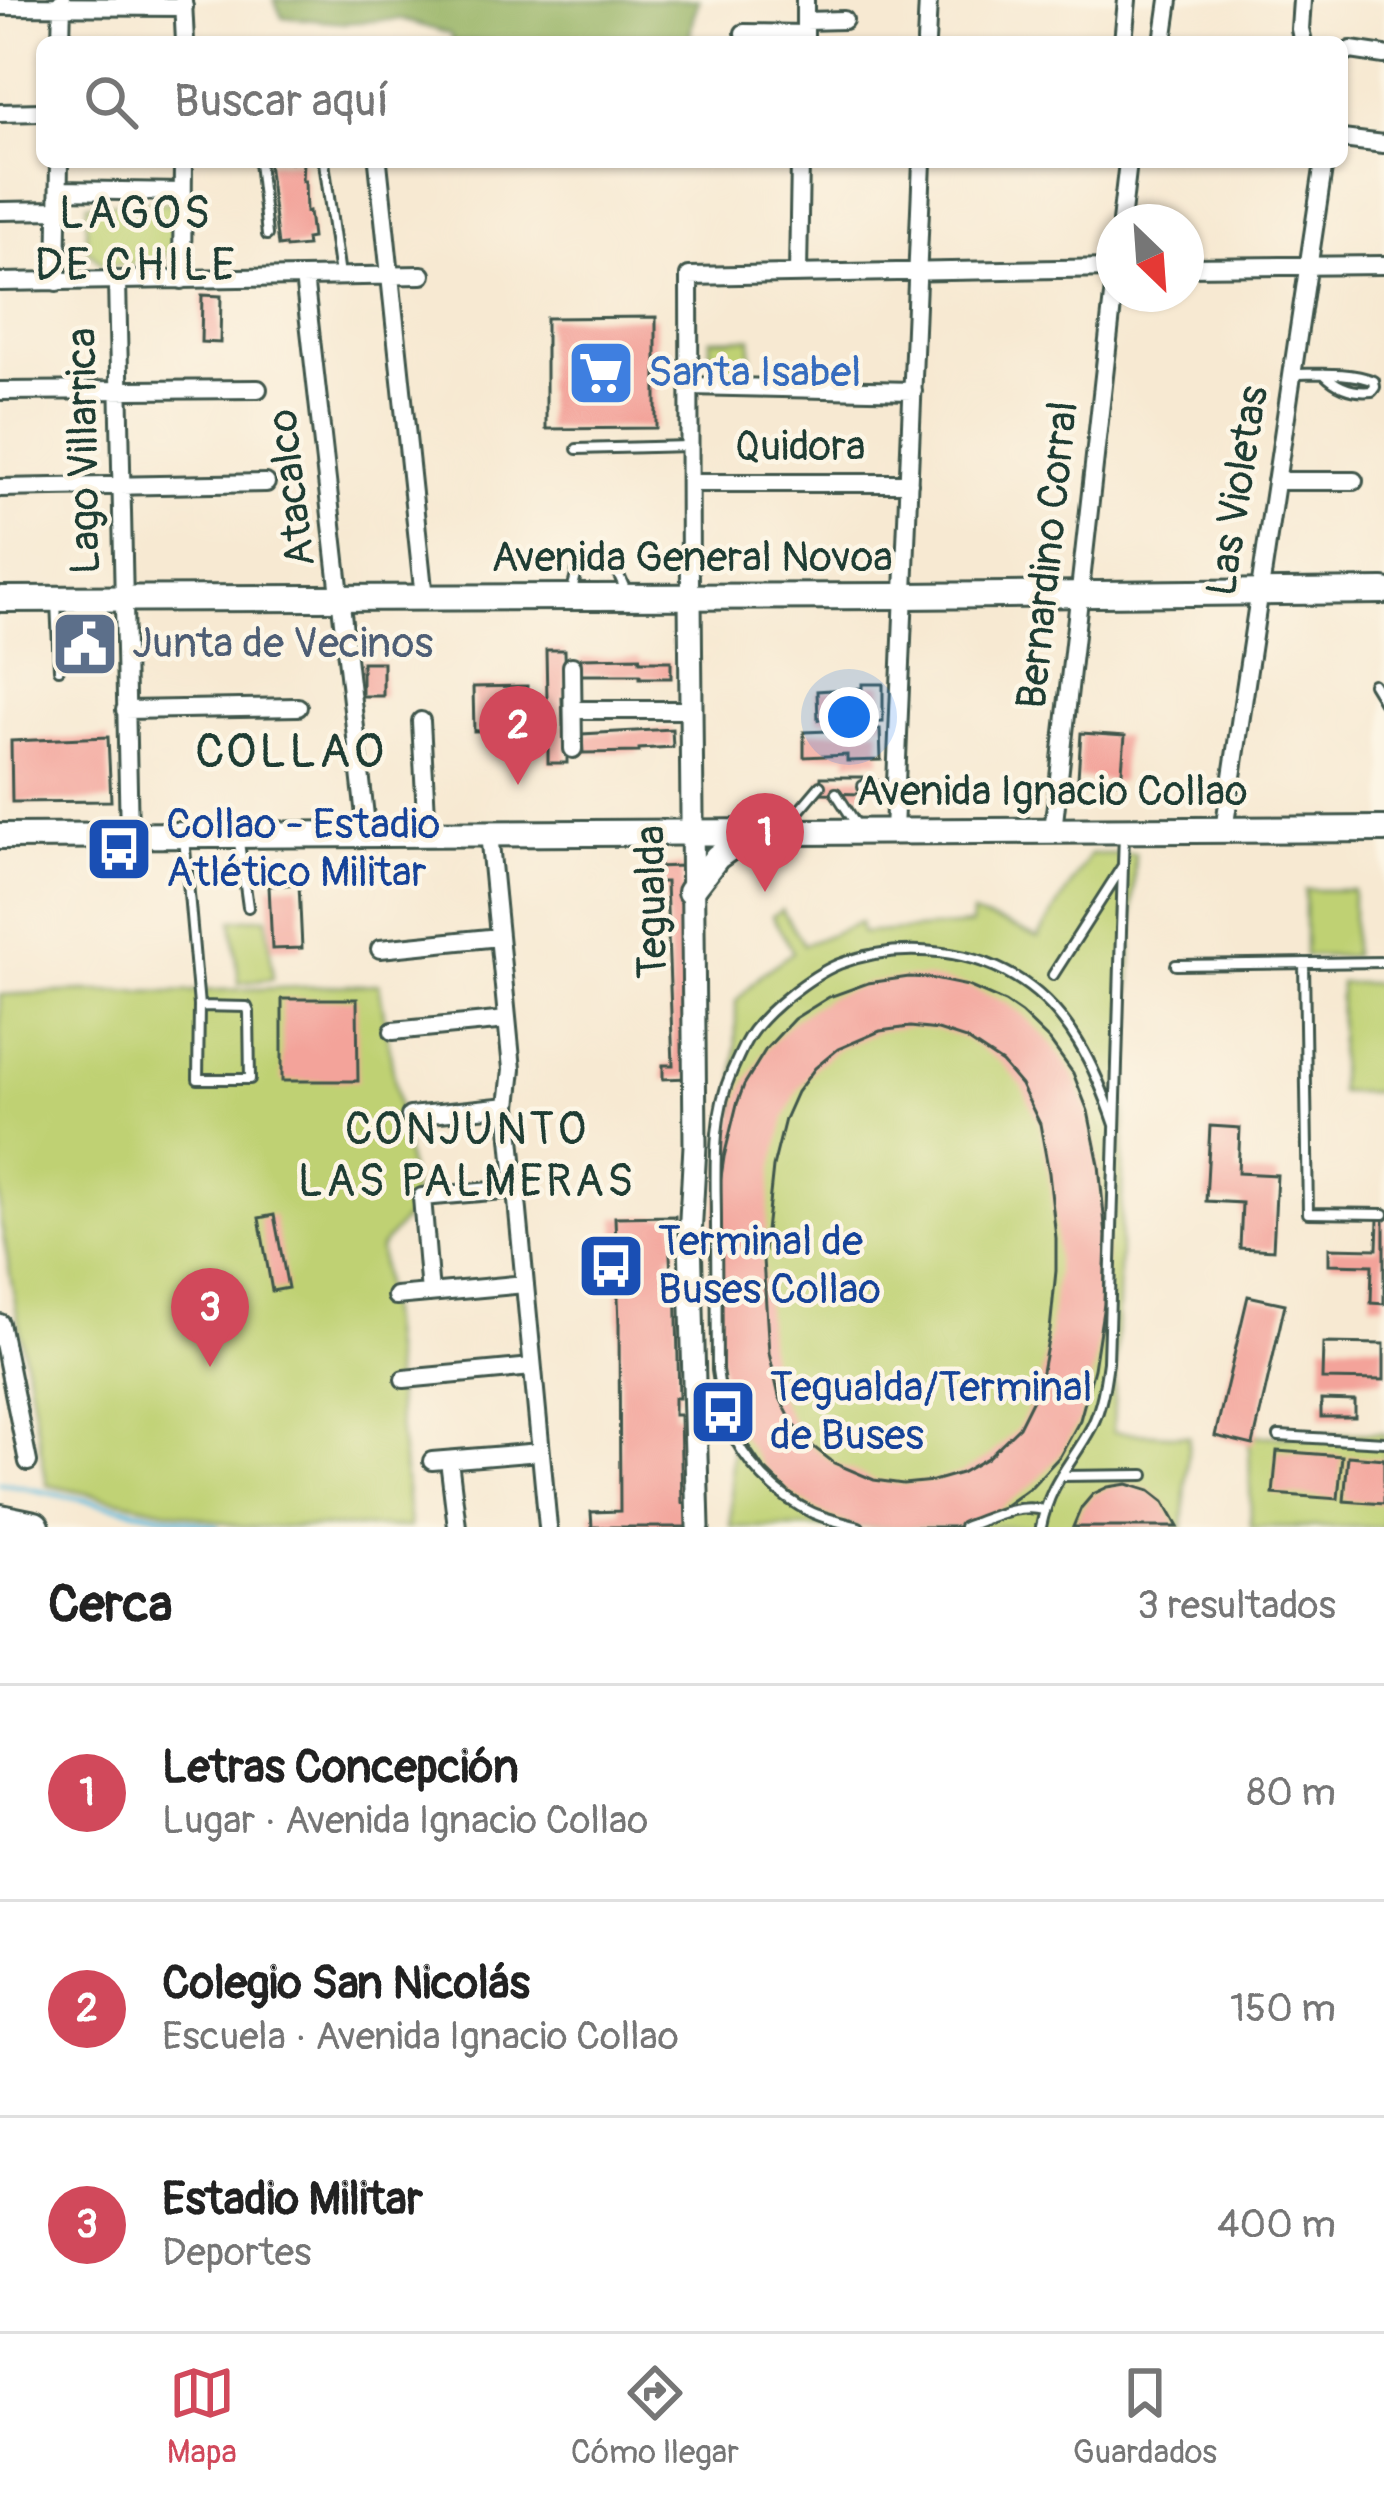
<!DOCTYPE html>
<html lang="es">
<meta charset="utf-8">
<style>
body{margin:0;font-family:Pangolin,sans-serif;background:#f2f2f2;color:#222}
.compass{position:absolute;left:1096px;top:204px;width:108px;height:108px;border-radius:50%;background:#fff;box-shadow:0 3px 9px #0004;rotate:155deg}
.you{position:absolute;left:849px;top:717px;width:42px;height:42px;margin:-30px;border:9px solid #fff;border-radius:50%;background:#1a73e8;box-shadow:0 0 0 18px #1a73e833}
.badge{display:grid;place-items:center;width:78px;height:78px;border-radius:50%;background:#d1495b;color:#fff;font-size:39px;font-weight:700}
.pin{position:absolute;translate:-50% -99px;filter:drop-shadow(0 3px 6px #0008)}
.pin::after{content:'';position:absolute;top:63px;width:42px;height:36px;background:inherit;clip-path:polygon(0 0,100% 0,50% 100%)}
.list{margin:0;padding:0;list-style:none}
h2{display:flex;justify-content:space-between;align-items:center;height:156px;margin:0;padding:0 48px;font-size:51px}
h2 small{font-size:39px;font-weight:400;color:#767676}
.list li{display:grid;grid-template-columns:78px 1fr auto;gap:36px;align-items:center;box-sizing:border-box;height:216px;padding:0 48px;border-top:3px solid #e0e0e0}
.list b{display:block;font-size:45px;white-space:nowrap}
.list p{margin:0;font-size:39px;white-space:nowrap;color:#767676}
.list em{font-size:39px;font-style:normal;color:#767676}
.icon{flex:none;width:66px;height:66px;fill:none;stroke:currentColor;stroke-width:2;stroke-linecap:round;stroke-linejoin:round}
.map{position:relative;flex:none;width:1384px;height:1527px;overflow:hidden}
.search{position:absolute;background:#fff;box-shadow:0 3px 9px #0004;left:36px;right:36px;top:36px;height:132px;display:flex;align-items:center;gap:30px;box-sizing:border-box;padding:0 42px;border-radius:18px;color:#767676;font-size:45px}
.sheet{height:804px;background:#fff}
nav{display:flex;justify-content:space-around;align-items:center;box-sizing:border-box;height:168px;border-top:3px solid #e0e0e0;background:#fff;font-size:33px;color:#767676}
nav a{display:grid;justify-items:center;gap:6px}
nav .on{color:#d1495b}
.map>svg:first-child{display:block}
.green{fill:#bfd173;stroke:#6f8754;stroke-width:3}
.forest{fill:#97b365;stroke:#5b784c;stroke-width:3}
.lines{fill:none;stroke-linecap:round;stroke-linejoin:round}
.stream{stroke:#5fbcdd;stroke-width:4.5}
.building{fill:#f3a39a;fill-rule:evenodd}
.service-casing{stroke:#3f574c;stroke-width:14}
.minor-casing{stroke:#3f574c;stroke-width:22}
.tertiary-casing{stroke:#3f574c;stroke-width:27}
.secondary-casing{stroke:#3f574c;stroke-width:30}
.motorway-casing{stroke:#3f574c;stroke-width:36}
.service{stroke:#fff;stroke-width:8}
.minor{stroke:#fff;stroke-width:16}
.tertiary{stroke:#fff;stroke-width:21}
.secondary{stroke:#fff;stroke-width:24}
.motorway{stroke:#fff;stroke-width:30}
.labels{text-anchor:middle;dominant-baseline:central;stroke-width:9;stroke-linejoin:round;paint-order:stroke}
.shop-label{font-size:42px;fill:#366cbe;stroke:#fcf5e5;text-anchor:start}
.street-label{font-size:42px;fill:#1f3d34;stroke:#fcf5e5}
.service-label{font-size:42px;fill:#4e5e75;stroke:#fcf5e5;text-anchor:start}
.transit-label{font-size:42px;fill:#164399;stroke:#fcf5e5;text-anchor:start}
.neighbourhood-label{font-size:45px;letter-spacing:3px;fill:#1f3d34;stroke:#fcf5e5}
.quarter-label{font-size:48px;letter-spacing:3px;fill:#1f3d34;stroke:#fcf5e5}
</style>
<div class="map">
<svg width="1384" height="1527" viewBox="0 0 1384 1527">
<rect width="100%" height="100%" fill="#fcf5e5"/>
<filter id="ink" filterUnits="userSpaceOnUse"><feTurbulence type="fractalNoise" baseFrequency=".00833" numOctaves="2"/><feDisplacementMap in="SourceGraphic" scale="24" xChannelSelector="R" yChannelSelector="G"/><feConvolveMatrix kernelMatrix="1 2 1 2 8 2 1 2 1" color-interpolation-filters="sRGB"/></filter>
<filter id="wash" filterUnits="userSpaceOnUse"><feTurbulence type="fractalNoise" baseFrequency=".004" numOctaves="4" result="noise"/><feDisplacementMap in="SourceGraphic" scale="48" xChannelSelector="R" yChannelSelector="G"/><feGaussianBlur stdDeviation="2.7" result="paint"/><feColorMatrix in="noise" values="0 0 0 0 0 0 0 0 0 0 0 0 0 0 0 0 0 1.4 0 .05"/><feComposite in="paint" operator="in"/></filter>
<g filter="url(#wash)">
<rect width="100%" height="100%" fill="#f7e9d2"/>
<path class="green" d="M176 202 172 246 158 263 103 265 86 248 87 204Z
M751 338V375H710V339Z
M1090 854H1135L1113 1432 1189 1436 1183 1527H731L736 1001 763 973 793 952 772 916 782 910 804 945 860 922 862 933 971 925 972 914 1005 924 1038 938Z
M1305 890H1353V956H1305Z
M267 917 273 979 239 983 232 920Z
M1340 983H1384V1092H1339Z
M379 984 415 1207 380 1248 410 1527H242L47 1485 0 1217V995L84 991 173 992Z
M1384 1433V1527H1251L1249 1437Z"/>
<path class="forest" d="M274 0H699L693 17 689 42H453L450 34 400 19 344 23 282 17Z"/>
<g class="lines">
<path class="stream" d="M0 1483 217 1527"/>
</g>
<g id="blocks">
<path class="building" d="M268 162H303L302 181H305L306 212 309 211 312 238 306 239 307 246 286 248 285 245 278 246Z
M202 295 221 296 220 343 201 342Z
M656 317V428L546 429V318Z
M69 624H101V664H69Z
M546 650H565L566 697 562 698 563 725 567 724V763H548V725H543L542 699 547 698Z
M640 657V661H671V678H640V675H581V658Z
M362 662H383V696H362Z
M862 684H883V722L850 723 851 720H818L817 691 862 688Z
M527 686V730L474 731 473 687Z
M672 729 673 747 639 749V752L583 753 582 734Z
M880 729 881 760 847 761V755L804 757V732Z
M1081 733 1125 736 1121 782 1078 778Z
M108 737 111 801 12 802 11 741Z
M821 777H863V794L820 793Z
M682 866 689 1078 663 1079V1065H673L666 882H654L653 867Z
M299 884 302 948 272 949 269 886Z
M909 977 929 978 968 986 1005 1002 1021 1013 1050 1041 1073 1073 1088 1111 1099 1165 1106 1236 1104 1304 1094 1369 1080 1420 1060 1456 1032 1486 999 1510 958 1527H856L824 1515 791 1494 762 1466 740 1433 726 1395 715 1327 714 1224 724 1157 737 1104 744 1085 766 1049 794 1019 829 997 868 983ZM910 1027 938 1030 966 1039 1002 1063 1021 1085 1040 1124 1049 1173 1056 1238V1271L1050 1330 1039 1387 1019 1427 987 1458 961 1473 933 1481 903 1484 874 1480 834 1463 811 1445 792 1422 779 1396 769 1353 763 1259 773 1167 785 1119 797 1092 815 1068 838 1049 880 1031Z
M282 999H357L358 1081H282Z
M1210 1126 1240 1128 1238 1173 1277 1175 1273 1250 1240 1248 1242 1203 1206 1201Z
M274 1215 288 1288 272 1291 259 1218Z
M675 1216 676 1254H670L671 1279H676L679 1398H674V1415H680L682 1503H691L692 1527H592L591 1512 620 1511 619 1324 615 1217Z
M1378 1219H1384V1304L1371 1303 1372 1265 1329 1264V1248L1377 1249Z
M1248 1296 1285 1304 1253 1445 1215 1436Z
M1323 1343 1384 1344V1380L1322 1379Z
M1321 1400 1355 1401V1417H1321Z
M1277 1451 1342 1456 1338 1499 1273 1494Z
M1348 1456 1384 1459V1504L1344 1501Z
M1127 1484 1150 1491 1164 1502 1178 1527H1073L1081 1508 1093 1494 1108 1487Z"/>
</g>
</g>
<g filter="url(#ink)">
<use href="#blocks" fill-opacity="0" stroke="#3f574c" stroke-width="3"/>
<g class="lines">
<defs>
<path id="service" d="M259 162 267 235
M324 162 340 275
M1292 374C1320 374 1349 371 1374 381L1375 387 1372 391C1354 393 1337 387 1324 374
M577 449 688 446
M612 559 625 589
M571 594 580 560
M56 601 59 669
M1373 684 1384 702
M863 786H896
M836 793 858 827
M786 826 820 786
M184 837 199 1006 198 1079H250L249 1012 247 1007 199 1006
M239 842 248 907
M1304 963 1308 1213 1384 1214
M1176 965 1384 962
M1053 975 1122 867
M1279 1436 1384 1442
M1061 1476 1144 1475
M859 1527C844 1523 827 1519 813 1513 777 1497 744 1462 729 1426 722 1409 720 1388 717 1370 717 1321 716 1273 716 1224 716 1174 711 1118 732 1071 737 1060 742 1048 748 1038 764 1012 810 976 839 964 894 943 965 947 1015 977 1069 1009 1096 1069 1115 1125
M964 1527C990 1518 1016 1503 1044 1510
M1041 1527C1050 1481 1072 1464 1092 1426 1102 1406 1105 1384 1108 1362L1124 832"/>
<path id="minor" d="M1302 0 1300 29 1303 42
M183 1 185 42
M0 6 184 7
M805 21 844 20
M744 33 805 34
M805 41V0
M61 42 62 1
M926 42 928 0
M1123 42 1127 0
M1163 42 1169 0
M1342 55 1351 50 1384 55
M0 113 42 112
M1342 139 1384 144
M378 162 424 598
M59 190 183 192
M0 211 59 210
M1121 222 1128 162
M1186 267 1384 265
M798 273 800 162
M304 277 367 834
M182 280 183 162
M117 281 129 835
M0 282 422 275
M57 282 59 162
M690 386 913 391
M0 391 258 389
M1276 481H1354
M690 483H909
M0 488 266 483
M690 596 689 276 1114 268
M572 666 573 749
M125 710 298 707
M573 710H690
M421 721 427 834
M1224 830 1324 162
M894 831 922 162
M1053 831 1114 287
M489 833 512 1069 508 1106 548 1527
M380 949 499 937
M393 1031 507 1020
M410 1116 508 1106
M430 1293 422 1197 515 1189
M396 1296 525 1284
M0 1323 28 1462
M404 1379 532 1367
M449 1460 457 1527
M432 1461 540 1452"/>
<path id="tertiary" d="M690 596 695 1145 690 1237 698 1527"/>
<path id="secondary" d="M0 599 904 596 1384 591
M0 836 1384 829
M690 892 717 857 751 833"/>
<path id="motorway" d="M0 1520 34 1527"/>
</defs>
<use href="#service" class="service-casing"/>
<use href="#minor" class="minor-casing"/>
<use href="#tertiary" class="tertiary-casing"/>
<use href="#secondary" class="secondary-casing"/>
<use href="#motorway" class="motorway-casing"/>
<use href="#service" class="service"/>
<use href="#minor" class="minor"/>
<use href="#tertiary" class="tertiary"/>
<use href="#secondary" class="secondary"/>
<use href="#motorway" class="motorway"/>
</g>
</g>
<defs>
<symbol id="supermarket-square" viewBox="-11 -11 22 22"><rect x="-9" y="-9" width="18" height="18" rx="4" fill="#3f7fe0" stroke="#fcf5e5"/><path d="M-6-5.5h2.5l.6 2H6L4.5 2H-2.5L-4.4-4H-6ZM-1.5 3.2a1.3 1.3 0 1 0 .1 0ZM3 3.2a1.3 1.3 0 1 0 .1 0Z" fill="#fff"/></symbol>
<symbol id="civic-square" viewBox="-11 -11 22 22"><rect x="-9" y="-9" width="18" height="18" rx="4" fill="#5c6f8a" stroke="#fcf5e5"/><path d="M-.6-6.5H3V-4.5H.6V-3L4-1V1h2V6H-6V1h2V-1L-.6-3ZM-1.2 2.5V6h2.4V2.5Z" fill="#fff"/></symbol>
<symbol id="bus-square" viewBox="-11 -11 22 22"><rect x="-9" y="-9" width="18" height="18" rx="4" fill="#1a4fb4" stroke="#fcf5e5"/><path d="M-5-6H5V4H4V6H2V4H-2V6H-4V4H-5ZM-3.5-4V0h7V-4ZM-3.5 1.2v1.5H-2V1.2ZM2 1.2v1.5H3.5V1.2Z" fill="#fff"/></symbol>
</defs>
<g fill-rule="evenodd">
<use href="#supermarket-square" x="563" y="335" width="76" height="76"/>
<use href="#civic-square" x="47" y="606" width="76" height="76"/>
<use href="#bus-square" x="81" y="811" width="76" height="76"/>
<use href="#bus-square" x="573" y="1228" width="76" height="76"/>
<use href="#bus-square" x="685" y="1374" width="76" height="76"/>
</g>
<g class="labels">
<g class="shop-label">
<text x="648" y="373">Santa Isabel</text>
</g>
<g class="street-label">
<text x="800" y="447">Quidora</text>
<text transform="translate(84 451) rotate(-91)">Lago Villarrica</text>
<text transform="translate(292 488) rotate(-97)">Atacalco</text>
<text transform="translate(1238 491) rotate(-81)">Las Violetas</text>
<text transform="translate(1048 555) rotate(-84)">Bernardino Corral</text>
<text x="692" y="558">Avenida General Novoa</text>
<text x="1052" y="792">Avenida Ignacio Collao</text>
<text transform="translate(652 902) rotate(-91)">Tegualda</text>
</g>
<g class="service-label">
<text x="132" y="644">Junta de Vecinos</text>
</g>
<g class="transit-label">
<text x="166" y="825">Collao - Estadio<tspan x="166" dy="48">Atlético Militar</tspan></text>
<text x="658" y="1242">Terminal de<tspan x="658" dy="48">Buses Collao</tspan></text>
<text x="770" y="1388">Tegualda/Terminal<tspan x="770" dy="48">de Buses</tspan></text>
</g>
<g class="neighbourhood-label">
<text x="136" y="214">LAGOS<tspan x="136" dy="52">DE CHILE</tspan></text>
<text x="467" y="1130">CONJUNTO<tspan x="467" dy="52">LAS PALMERAS</tspan></text>
</g>
<g class="quarter-label">
<text x="291" y="752">COLLAO</text>
</g>
</g>
</svg>
<svg class="compass" viewBox="-18 -18 36 36"><path d="M0-13l5 13h-10z" fill="#e53935"/><path d="M0 13l5-13h-10z" fill="#767676"/></svg>
<div class="you"></div>
<div class="pin badge" style="left:765px;top:892px">1</div>
<div class="pin badge" style="left:518px;top:785px">2</div>
<div class="pin badge" style="left:210px;top:1367px">3</div>
<div class="search"><svg class="icon" aria-label="search" viewBox="0 0 24 24"><circle cx="10" cy="10" r="6"/><path d="M15 15l6 6"/></svg>Buscar aquí</div>
</div>
<section class="sheet">
<h2>Cerca<small>3 resultados</small></h2>
<ul class="list">
<li><span class="badge">1</span><div><b>Letras Concepción</b><p>Lugar · Avenida Ignacio Collao</p></div><em>80 m</em></li>
<li><span class="badge">2</span><div><b>Colegio San Nicolás</b><p>Escuela · Avenida Ignacio Collao</p></div><em>150 m</em></li>
<li><span class="badge">3</span><div><b>Estadio Militar</b><p>Deportes</p></div><em>400 m</em></li>
</ul>
</section>
<nav>
<a class="on"><svg class="icon" aria-label="map" viewBox="0 0 24 24"><path d="M3 6l6-2 6 2 6-2v14l-6 2-6-2-6 2zM9 4v14M15 6v14"/></svg>Mapa</a>
<a><svg class="icon" aria-label="directions" viewBox="0 0 24 24"><path d="M12 3l9 9-9 9-9-9zM9 14v-3h6M13 9l2 2-2 2"/></svg>Cómo llegar</a>
<a><svg class="icon" aria-label="saved" viewBox="0 0 24 24"><path d="M7 4h10v16l-5-4-5 4z"/></svg>Guardados</a>
</nav>
